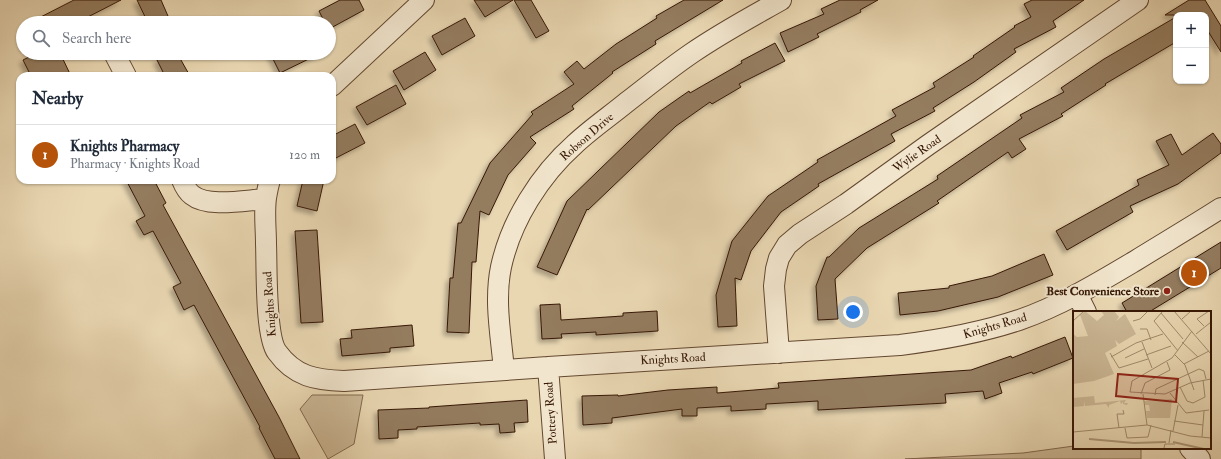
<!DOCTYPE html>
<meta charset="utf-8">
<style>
body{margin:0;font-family:"IM FELL Double Pica",serif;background:#f2f2f3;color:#1f2937}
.controls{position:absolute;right:12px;top:12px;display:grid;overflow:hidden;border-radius:8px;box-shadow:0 1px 3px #0004}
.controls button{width:36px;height:36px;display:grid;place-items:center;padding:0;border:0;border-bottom:1px solid #e0e1e3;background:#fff;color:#1f2937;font:20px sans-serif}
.you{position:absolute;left:853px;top:312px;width:14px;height:14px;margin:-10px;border:3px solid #fff;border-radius:50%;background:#1a73e8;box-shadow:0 0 0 6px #1a73e833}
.badge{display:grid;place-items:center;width:26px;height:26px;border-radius:50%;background:#b45309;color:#fff;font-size:13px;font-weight:700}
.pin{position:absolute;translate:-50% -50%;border:2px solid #fff;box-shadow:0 1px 4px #0006}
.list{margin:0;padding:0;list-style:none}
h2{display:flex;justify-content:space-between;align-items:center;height:52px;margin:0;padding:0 16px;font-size:17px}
h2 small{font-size:13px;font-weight:400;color:#747a83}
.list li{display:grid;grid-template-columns:26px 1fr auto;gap:12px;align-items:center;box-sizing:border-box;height:60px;padding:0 16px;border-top:1px solid #e0e1e3}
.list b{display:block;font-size:15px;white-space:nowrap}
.list p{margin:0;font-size:13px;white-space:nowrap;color:#747a83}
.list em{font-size:13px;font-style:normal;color:#747a83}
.icon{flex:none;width:22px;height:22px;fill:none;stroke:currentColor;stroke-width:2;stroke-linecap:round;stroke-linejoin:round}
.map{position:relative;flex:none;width:1221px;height:459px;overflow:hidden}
.search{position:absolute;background:#fff;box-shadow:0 1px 3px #0004;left:16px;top:16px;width:320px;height:44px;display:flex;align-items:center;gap:10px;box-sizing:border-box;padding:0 14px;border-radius:22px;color:#747a83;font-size:15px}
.panel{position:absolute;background:#fff;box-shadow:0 1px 3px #0004;left:16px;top:72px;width:320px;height:112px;border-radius:12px}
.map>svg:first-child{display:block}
.green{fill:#cbb795;stroke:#81684d}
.building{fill:#947b5f;stroke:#371805;filter:url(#shadow)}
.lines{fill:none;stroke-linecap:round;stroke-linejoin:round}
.minor-casing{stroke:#644830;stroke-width:22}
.minor{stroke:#f1e5cd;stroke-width:20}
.poi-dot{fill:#8f2418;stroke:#f1e5cd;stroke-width:1.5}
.labels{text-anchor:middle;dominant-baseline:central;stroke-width:4;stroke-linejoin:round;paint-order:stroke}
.street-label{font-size:12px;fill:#371805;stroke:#f1e5cd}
.poi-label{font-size:12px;font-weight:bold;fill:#371805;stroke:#f1e5cd;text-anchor:end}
.inset-river{fill:none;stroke:#ac9677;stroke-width:2}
.inset-road{fill:none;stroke:#a28b6d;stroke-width:1}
.view{fill:#8f2418;fill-opacity:0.15;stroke:#8f2418;stroke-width:2}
.inset-edge{fill:none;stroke:#371805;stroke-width:2}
</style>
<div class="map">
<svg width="1221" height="459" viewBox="0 0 1221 459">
<defs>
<filter id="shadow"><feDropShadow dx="-3.5" dy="3.5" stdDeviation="2" flood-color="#0004"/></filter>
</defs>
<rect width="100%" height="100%" fill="#e9d7b2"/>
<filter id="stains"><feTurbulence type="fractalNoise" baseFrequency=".005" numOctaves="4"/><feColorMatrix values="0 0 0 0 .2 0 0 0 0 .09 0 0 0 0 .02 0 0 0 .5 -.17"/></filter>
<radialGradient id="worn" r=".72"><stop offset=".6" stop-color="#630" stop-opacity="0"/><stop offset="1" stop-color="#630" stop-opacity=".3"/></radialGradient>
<path class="green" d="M312 395H363L354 444 328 459 300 409Z
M1074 446V448H1141V459H905L1023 453Z"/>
<path class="building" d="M74 0H121L76 23H29Z
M137 0H161L171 23H148Z
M340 0H359L364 10 329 29V23H325L319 11Z
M474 0H513L485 17Z
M514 0H531L549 31 536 38Z
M684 0H723L655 41 656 44 612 72 613 73 572 106 574 109 530 137 536 143 508 175 489 215 480 211 476 262H472L469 333 447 332 450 278H453L458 223H461L490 163 533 114 531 112 574 84 564 72 577 61 584 69 616 44 657 18 656 16Z
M840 0H878L860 10 861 12 817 34 819 37 788 52 780 33 824 14 821 9Z
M1032 0H1084L1053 21 1056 27 1014 49 1016 52 974 82 933 108 935 111 891 134 895 141 818 184 819 186 781 212 751 251 741 280 735 278 737 326 718 327 716 295 732 241 768 196 818 162 817 160 896 116 892 110 935 87 933 83 974 57 973 56 1015 27 1014 26 1031 17 1024 4Z
M1189 0H1205L1221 26V52L1206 28V15H1165Z
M1176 17V42L1105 84 1106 85 1061 114 1063 116 1019 139 1026 149 1012 158 1008 152 937 201 939 203 867 248 835 279 838 319 818 320 816 286 827 257H829L859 228 938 179 937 176 1022 118 1020 115 1064 92 1061 88 1104 59Z
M465 18 475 36 442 55 432 36Z
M775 43 785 61 739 84 741 87 712 104 710 102 676 126 588 210 587 209 557 275 537 267 567 201 659 112 689 91 690 93 742 63 741 61Z
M425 52 436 70 404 90 393 71Z
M37 53H60L71 76H31L23 60Z
M172 53H177L190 76H165L157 60Z
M270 53H321L280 73Z
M396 85 406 104 367 125 356 107Z
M355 124 365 143 332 160V136Z
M1213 133 1221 144V153L1178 184 1130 206 1133 212 1067 250 1056 231 1139 185 1137 180 1169 165 1156 141 1171 134 1182 155Z
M126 180H154L166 203 163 205 279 417 300 459H275L259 428 260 427 194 305 184 310 173 287 181 283 153 231 144 235 136 221 145 216Z
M303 180H324L317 211 297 206Z
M317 230 323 322 301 323 295 231Z
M1221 242V268L1149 312H1127L1122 303Z
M1044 254 1053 275 998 297 938 311 900 315 898 293 949 288V286L992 276Z
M560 304 561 320 623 316V313L657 311 658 331 596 335V332L561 334 562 338 542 339 540 305Z
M412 325 414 346 390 348V352L342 356 340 339 352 338 351 330Z
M1065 337 1073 358 1033 374 1032 372 999 383 1002 393 985 399 983 391 945 394 946 403 818 410V401L766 404V409L731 411V406L697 408V416H682V409L612 418V423L583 425 582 396 618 395V396L668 390 717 387V393L779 388 778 383 971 370 1011 356 1012 358Z
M527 400 528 422 514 423 515 432 500 433 499 424 480 425V423L417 427V429L398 430V438L379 439 378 410 429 408V407Z"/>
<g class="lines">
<defs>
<path id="minor" d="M114 53 126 76
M332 86 424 0
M182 180C184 185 188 192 192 195 208 208 246 200 266 199
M270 180C268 186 267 192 266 198 264 213 266 229 266 244 267 266 265 336 277 352 295 377 316 380 344 381L548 367 900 345C940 340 980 333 1019 320 1060 306 1098 283 1135 261 1164 243 1193 226 1221 208
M1077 294 1086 312
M779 353 774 286 776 269 779 258 787 245 800 234 846 204 928 145 1138 0
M548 367 555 459
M504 370C501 336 494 301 501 267 511 221 540 175 575 144 591 129 610 116 627 102 649 85 670 68 692 53 721 33 751 17 781 0
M1190 448 1200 459"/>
</defs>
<use href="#minor" class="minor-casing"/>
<use href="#minor" class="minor"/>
</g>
<circle class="poi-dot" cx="1167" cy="291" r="4"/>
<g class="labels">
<g class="street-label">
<text transform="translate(587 137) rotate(-41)">Robson Drive</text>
<text transform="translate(917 154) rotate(-35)">Wylie Road</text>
<text transform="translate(270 304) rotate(-94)">Knights Road</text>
<text transform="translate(995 326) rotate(-16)">Knights Road</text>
<text transform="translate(673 359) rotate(-3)">Knights Road</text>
<text transform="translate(551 413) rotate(-94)">Pottery Road</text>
</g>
<g class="poi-label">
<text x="1159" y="291">Best Convenience Store</text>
</g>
</g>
<g transform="translate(1073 311)">
<rect width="138" height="138" fill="#e9d7b2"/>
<path d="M12 0 24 10 31 4 28 0H41L46 6 43 10 52 3 63 23 46 33 42 29 44 35 32 42 41 63 21 70 0 73V23L4 26 15 25 7 4ZM21 85 22 92 53 89 51 92H55L54 94 50 93V91L48 93 47 90 36 94V97L33 93 12 95 11 90V95L0 96V87ZM99 88 97 107H74L73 100H77L76 94H72L71 90Z" fill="#cbb795"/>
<path class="inset-river" d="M16 128 61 132 93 131M100 131 131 138"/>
<path class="inset-road" d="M90 0 81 10 105 40M101 0 138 43M88 2 110 28M109 8 118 0M0 10 11 0M60 10 67 8 75 0M131 15 124 8 136 0M67 18H74L78 29M119 20 99 47 59 70 57 81 92 83 117 72 138 68M123 23 138 11M69 31 79 57M109 31 125 46M37 42 46 57 75 48M73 44 98 35M102 44 112 54 121 79M38 46 63 32 90 23M52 47 71 38M111 53 136 40M107 76 114 90 120 92 132 86 130 69M97 82 113 102 136 99M68 83 72 72 97 59 94 51M70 83 74 114M82 84 83 78 126 58 131 60 133 68M101 110 130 114M46 117 44 103H51L50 99M52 117 54 127 75 126 78 114M100 120 105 94M0 121 74 114 117 125 138 127M129 126 131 100M96 132 98 119M91 137 92 133H102"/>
<path class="view" d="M45 63 105 68 103 91 43 85Z"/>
<rect width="138" height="138" class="inset-edge"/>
</g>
<rect width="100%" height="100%" filter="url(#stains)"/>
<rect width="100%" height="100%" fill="url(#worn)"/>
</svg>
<div class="controls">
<button>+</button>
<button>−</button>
</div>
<div class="you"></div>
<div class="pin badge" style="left:1194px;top:273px">1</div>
<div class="search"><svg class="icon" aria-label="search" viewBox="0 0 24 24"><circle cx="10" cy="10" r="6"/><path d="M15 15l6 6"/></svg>Search here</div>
<section class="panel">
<h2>Nearby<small></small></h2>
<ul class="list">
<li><span class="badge">1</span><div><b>Knights Pharmacy</b><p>Pharmacy · Knights Road</p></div><em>120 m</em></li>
</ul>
</section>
</div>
